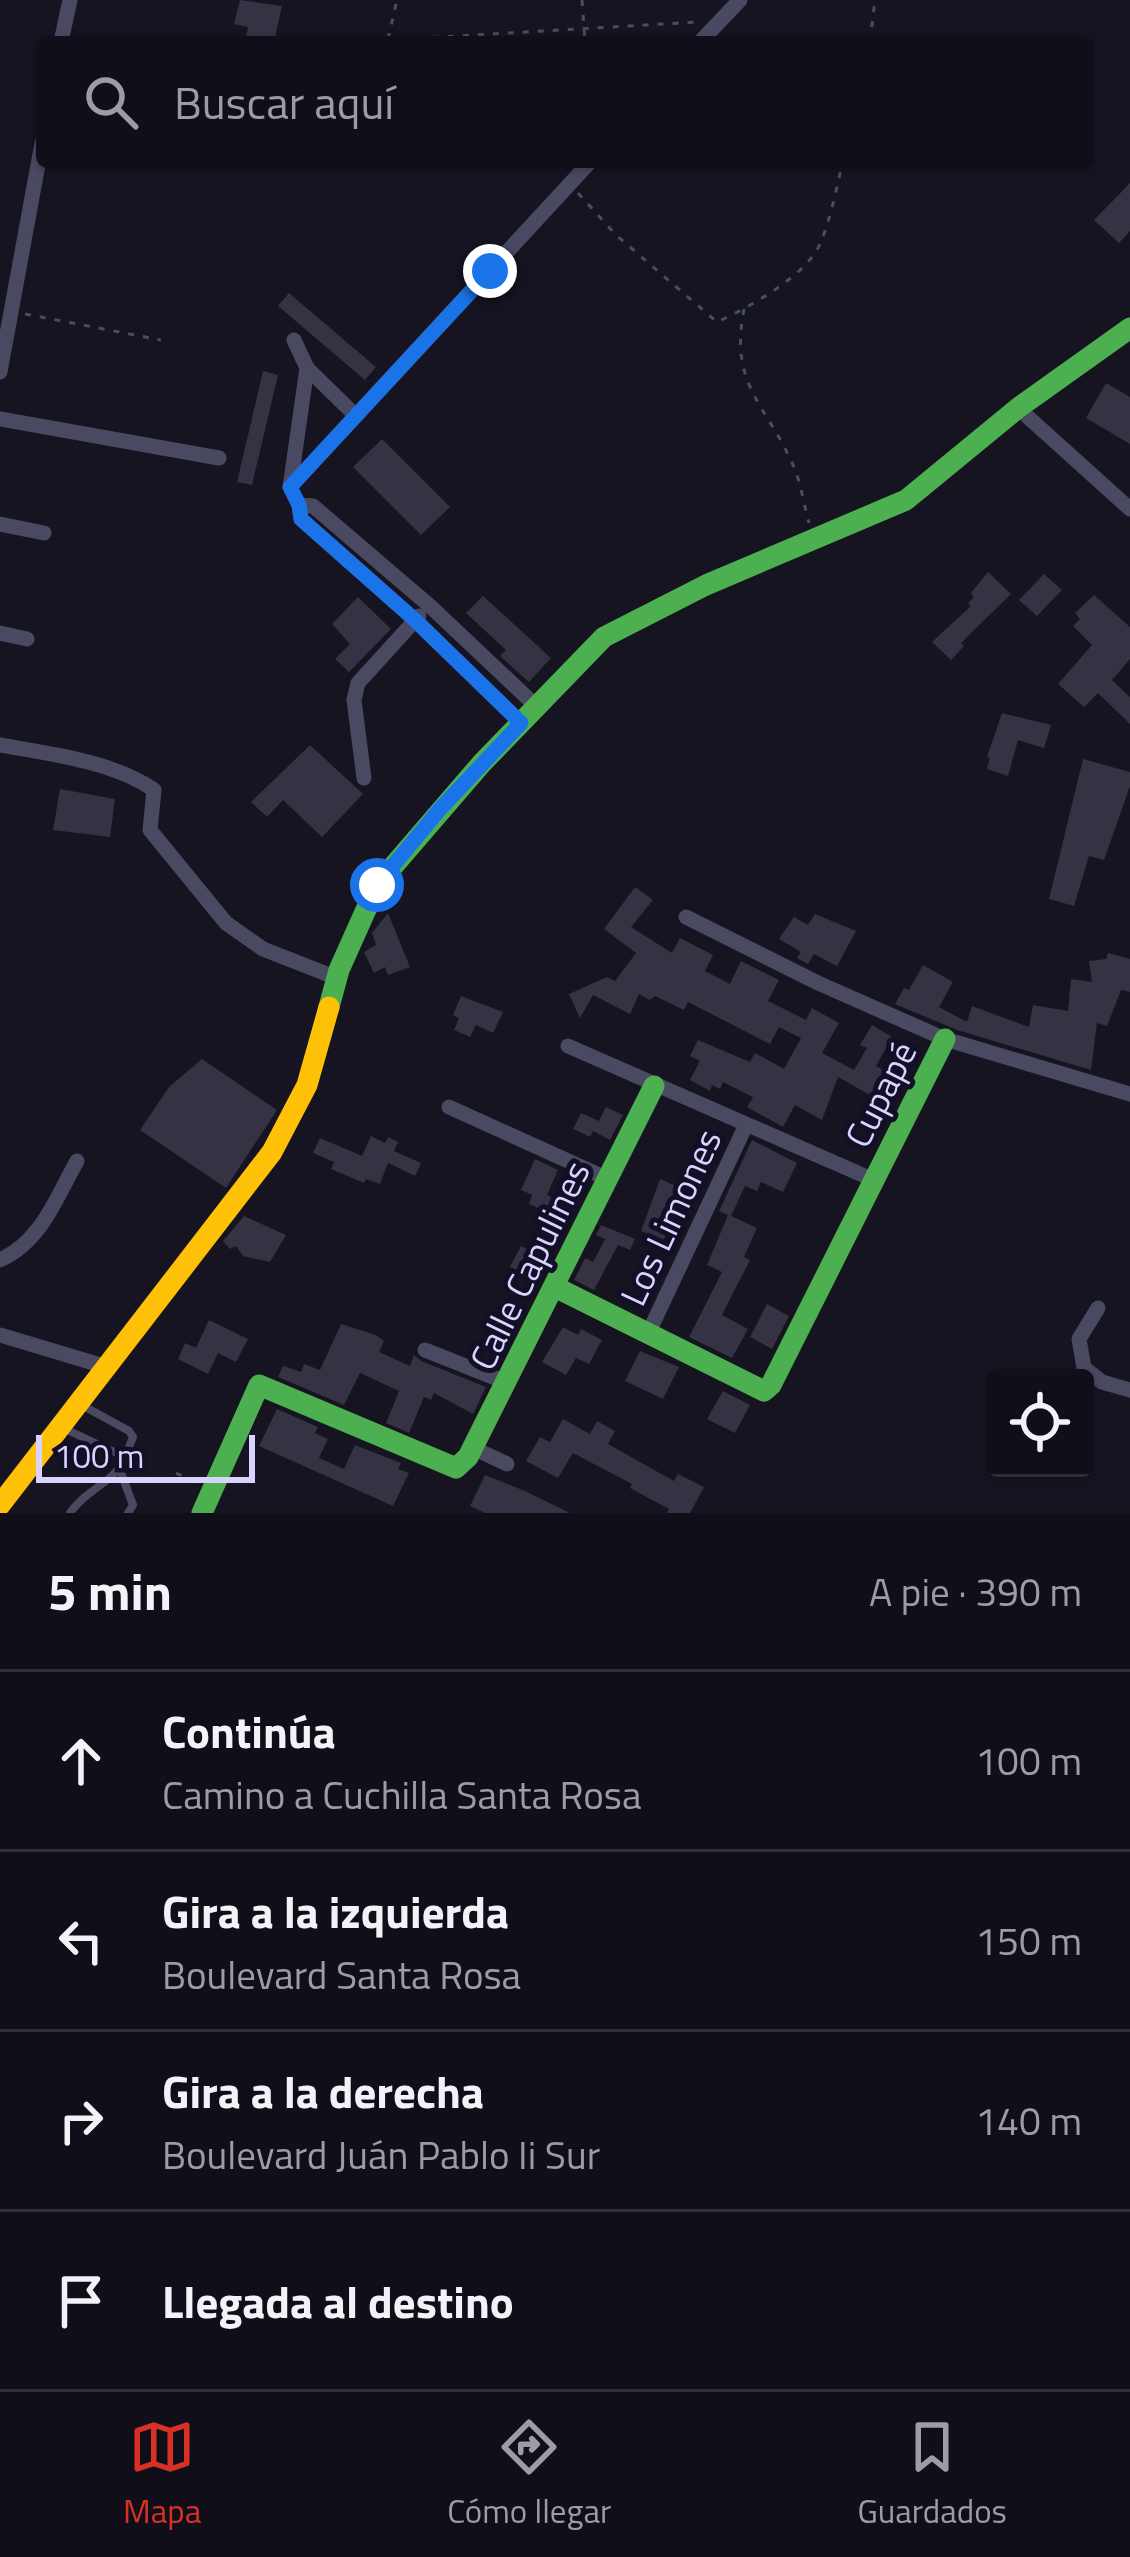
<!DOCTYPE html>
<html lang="es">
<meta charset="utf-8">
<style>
body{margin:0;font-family:"Titillium Web",sans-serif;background:#1e1d26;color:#f1f3f6}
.controls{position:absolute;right:36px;bottom:36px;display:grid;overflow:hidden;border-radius:12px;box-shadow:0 3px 9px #0004}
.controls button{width:108px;height:108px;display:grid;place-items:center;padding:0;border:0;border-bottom:3px solid #302f38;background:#100f19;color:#f1f3f6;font:60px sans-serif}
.scale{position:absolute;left:36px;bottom:30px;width:219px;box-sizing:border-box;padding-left:12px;border:6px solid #d9d4ff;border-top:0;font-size:33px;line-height:42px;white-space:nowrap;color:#d9d4ff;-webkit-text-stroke:9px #130f26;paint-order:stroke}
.stop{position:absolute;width:36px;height:36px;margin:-27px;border:9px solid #1a73e8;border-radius:50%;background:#fff}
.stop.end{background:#1a73e8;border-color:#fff;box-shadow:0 3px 12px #0008}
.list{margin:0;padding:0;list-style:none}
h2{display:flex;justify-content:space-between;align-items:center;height:156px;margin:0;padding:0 48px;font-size:51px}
h2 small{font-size:39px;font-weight:400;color:#9c9ca2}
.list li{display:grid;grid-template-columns:78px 1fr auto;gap:36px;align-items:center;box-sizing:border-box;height:180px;padding:0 48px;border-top:3px solid #302f38}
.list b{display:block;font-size:45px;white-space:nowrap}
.list p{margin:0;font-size:39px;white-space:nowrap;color:#9c9ca2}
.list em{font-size:39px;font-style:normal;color:#9c9ca2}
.icon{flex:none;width:66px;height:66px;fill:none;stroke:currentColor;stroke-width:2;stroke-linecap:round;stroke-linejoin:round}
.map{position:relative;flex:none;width:1130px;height:1513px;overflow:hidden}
.search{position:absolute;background:#100f19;box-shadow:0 3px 9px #0004;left:36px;right:36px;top:36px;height:132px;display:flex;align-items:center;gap:30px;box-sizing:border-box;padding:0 42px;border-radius:12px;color:#9c9ca2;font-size:45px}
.sheet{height:876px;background:#100f19}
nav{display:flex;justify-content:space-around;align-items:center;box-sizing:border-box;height:168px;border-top:3px solid #302f38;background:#100f19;font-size:33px;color:#9c9ca2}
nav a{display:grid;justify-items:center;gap:6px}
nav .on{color:#d93025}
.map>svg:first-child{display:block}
.building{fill:#343243}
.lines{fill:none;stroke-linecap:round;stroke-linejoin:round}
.path{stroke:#44505f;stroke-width:3;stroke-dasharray:6 9;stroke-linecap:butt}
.lane{stroke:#4a4962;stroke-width:8}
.street{stroke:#4a4962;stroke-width:15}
.fast{stroke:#4caf50;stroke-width:21}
.slow{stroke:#ffc107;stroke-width:21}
.route{stroke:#1a73e8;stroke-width:15}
.labels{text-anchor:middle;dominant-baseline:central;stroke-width:10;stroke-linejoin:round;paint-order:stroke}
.street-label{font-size:36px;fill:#d9d4ff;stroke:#130f26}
</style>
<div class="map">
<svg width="1130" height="1513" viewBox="0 0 1130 1513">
<rect width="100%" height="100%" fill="#161421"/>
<path class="building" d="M240 0 282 6 274 42H245L248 27 234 24Z
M1130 183V231L1119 243 1094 220Z
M289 293 376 367 365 380 278 306Z
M263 371 278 375 252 485 237 482Z
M1106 383 1130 397V444L1086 418Z
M382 439 450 507 421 535 353 467Z
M988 572 1011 594 961 643 964 646 951 660 932 642 971 606 968 603 974 597 971 593Z
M1044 574 1062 590 1037 616 1019 600Z
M1094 595 1130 627V659L1112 680 1130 697V724L1098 693 1084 707 1058 684 1092 645 1073 626 1080 619 1075 613Z
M483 596 551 658 529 682 500 656 506 650 466 613Z
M358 597 391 629 349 672 335 659 350 644 332 624Z
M1002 713 1051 725 1044 748 1018 740 1008 776 987 769 990 758 987 757Z
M310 745 363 794 322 837 283 800 267 817 251 802Z
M1083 759 1130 772V786L1104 860 1089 856 1074 906 1049 899Z
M60 789 115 799 110 837 53 830Z
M635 887 653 900 631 927 672 953 680 938 713 955 705 971 730 984 741 961 779 980 768 1001 806 1020 812 1008 839 1023 822 1053 854 1070 867 1048 860 1045 872 1025 892 1037 876 1066 885 1071 872 1096 838 1077 822 1120 795 1105 783 1127 747 1107 753 1097 723 1082 720 1089 712 1085 710 1091 690 1080 700 1061 690 1056 698 1040 750 1062 755 1053 784 1069 801 1038 779 1027 770 1044 688 1002 684 1010 655 996 650 1000 639 994 630 1014 593 995 580 1018 569 994 607 977 615 981 636 953 604 929Z
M388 913 410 967 388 975 385 967 374 973 364 952 376 945 372 933Z
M815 914 856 931 837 966 814 954 808 964 797 958 801 952 779 939 794 917 808 925Z
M1108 953 1130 959V992L1121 990 1107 1026 1097 1023 1091 1070 957 1030 895 1004 904 988 909 990 923 965 953 982 939 1007 967 1022 972 1006 1029 1027 1033 1005 1068 1011 1071 979 1092 982 1089 961 1106 959Z
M461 996 503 1012 493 1033 476 1025 470 1037 454 1030 459 1018 453 1015Z
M202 1059 277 1110 226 1188 140 1130 169 1087Z
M606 1107 623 1115 610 1140 593 1131 590 1137 573 1129 581 1113 599 1121Z
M371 1136 385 1143 388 1137 398 1142 394 1151 421 1163 415 1176 388 1163 380 1184 366 1179 364 1183 331 1169 334 1162 313 1153 320 1138 362 1156Z
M752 1140 797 1163 783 1192 761 1182 757 1191 745 1186 731 1216 757 1228 744 1257 750 1260 722 1315 748 1329 732 1358 689 1337 722 1272 707 1265 728 1215 719 1211Z
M535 1159 558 1170 547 1195 576 1208 569 1222 529 1204 532 1195 521 1190Z
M660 1179 681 1188 664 1240 641 1231Z
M244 1216 286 1235 270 1262 243 1256 236 1246 230 1249 223 1241Z
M601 1225 635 1239 630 1250 618 1245 594 1290 574 1280 585 1258 593 1262 605 1239 596 1235Z
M521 1246 550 1260 539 1281 510 1267Z
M767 1304 789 1316 772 1349 750 1337Z
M209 1320 248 1339 236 1362 218 1353 208 1374 178 1359 185 1343 196 1348Z
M341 1324 376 1335 384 1341 379 1352 410 1366 414 1355 421 1361 486 1387 473 1414 434 1393 431 1400 424 1397 409 1433 386 1423 399 1391 360 1373 344 1405 278 1377 283 1366 301 1372 304 1364 320 1370Z
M563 1327 578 1335 581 1329 602 1340 589 1364 576 1358 566 1375 542 1362Z
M640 1351 679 1367 663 1399 625 1381Z
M723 1391 750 1405 735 1433 707 1419Z
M277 1409 318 1427 315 1433 328 1439 319 1458 344 1469 355 1445 401 1463 398 1469 409 1473 393 1506 259 1446Z
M563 1419 590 1434 597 1421 615 1431 608 1444 674 1481 678 1474 704 1487 690 1513H667L669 1509 630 1488 632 1484 573 1453 558 1478 526 1461 540 1437 550 1442Z
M485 1475 525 1491 570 1513H485L470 1506Z"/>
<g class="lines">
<path class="path" d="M582 0 585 42
M388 39 397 0
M388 40 697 22
M870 42 875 0
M578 193 616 235 717 322C748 308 806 276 820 244 831 219 836 188 843 162
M744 309C729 386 766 403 794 467 801 484 804 505 809 523
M25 314 161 340
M176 1473 196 1483"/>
<path class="lane" d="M237 162H239
M63 1428 125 1457 133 1437 129 1431 80 1404
M120 1470 133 1505 128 1513
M70 1513C87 1488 115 1483 125 1457"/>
<path class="street" d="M61 42 70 0
M700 42 740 0
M294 340 307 368 356 416
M307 368 290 487 299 505 301 519 415 620 521 723
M0 372 42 143
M1018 408 1130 509
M0 419 219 458
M292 485 590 162
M299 505 313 506 430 606 537 707
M0 524 44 533
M0 633 27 639
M0 745C50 754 112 761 154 790L150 830 226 923 263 949 337 978
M364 778 354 700 358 683 419 616
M686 917 818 983 945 1039 1130 1094
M568 1046 874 1180
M449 1107 608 1179
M0 1260C41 1242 56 1198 77 1161
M1098 1308 1079 1339 1084 1368 1102 1382 1130 1390
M648 1334 746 1125
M0 1335 107 1367
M425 1350 508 1383
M473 1448 507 1464"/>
<path class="fast" d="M329 1007 339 970 377 885 482 763 604 637 706 585 906 500 1018 408 1130 328
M555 1287 764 1391 771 1385 945 1039
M202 1513 259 1385 456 1468 468 1457 654 1086"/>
<path class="slow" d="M0 1505 272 1152 307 1085 329 1007"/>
</g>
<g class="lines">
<path class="route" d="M377 885 440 809 521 723 415 620 301 519 299 505 290 487 490 271"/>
</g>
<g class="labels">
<g class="street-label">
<text transform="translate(880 1094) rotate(-63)">Cupapé</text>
<text transform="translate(670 1217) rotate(-65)">Los Limones</text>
<text transform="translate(529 1265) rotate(-64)">Calle Capulines</text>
</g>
</g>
</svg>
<div class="controls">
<button><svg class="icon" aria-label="locate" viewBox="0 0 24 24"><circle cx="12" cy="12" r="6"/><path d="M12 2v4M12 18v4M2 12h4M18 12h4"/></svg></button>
</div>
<div class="scale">100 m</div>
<div class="stop" style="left:377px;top:885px"></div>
<div class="stop end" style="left:490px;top:271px"></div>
<div class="search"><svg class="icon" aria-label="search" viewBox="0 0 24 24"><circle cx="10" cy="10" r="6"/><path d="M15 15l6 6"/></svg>Buscar aquí</div>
</div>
<section class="sheet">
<h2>5 min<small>A pie · 390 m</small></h2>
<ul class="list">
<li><svg class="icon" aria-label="ahead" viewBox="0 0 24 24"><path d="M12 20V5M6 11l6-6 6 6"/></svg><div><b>Continúa</b><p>Camino a Cuchilla Santa Rosa</p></div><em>100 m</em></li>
<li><svg class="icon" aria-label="left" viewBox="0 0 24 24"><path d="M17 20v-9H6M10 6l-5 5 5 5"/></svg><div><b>Gira a la izquierda</b><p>Boulevard Santa Rosa</p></div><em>150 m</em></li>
<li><svg class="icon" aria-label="right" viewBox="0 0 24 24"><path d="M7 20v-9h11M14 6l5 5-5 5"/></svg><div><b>Gira a la derecha</b><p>Boulevard Juán Pablo Ii Sur</p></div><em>140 m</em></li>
<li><svg class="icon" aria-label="arrive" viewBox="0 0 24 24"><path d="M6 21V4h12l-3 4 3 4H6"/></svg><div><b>Llegada al destino</b></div></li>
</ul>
</section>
<nav>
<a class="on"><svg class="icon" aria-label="map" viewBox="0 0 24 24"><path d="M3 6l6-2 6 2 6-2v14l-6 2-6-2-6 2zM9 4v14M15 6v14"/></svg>Mapa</a>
<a><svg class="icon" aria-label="directions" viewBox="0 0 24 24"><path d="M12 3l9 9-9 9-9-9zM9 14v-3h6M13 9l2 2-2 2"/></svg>Cómo llegar</a>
<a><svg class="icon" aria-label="saved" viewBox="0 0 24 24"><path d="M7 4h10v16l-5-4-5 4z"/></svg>Guardados</a>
</nav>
